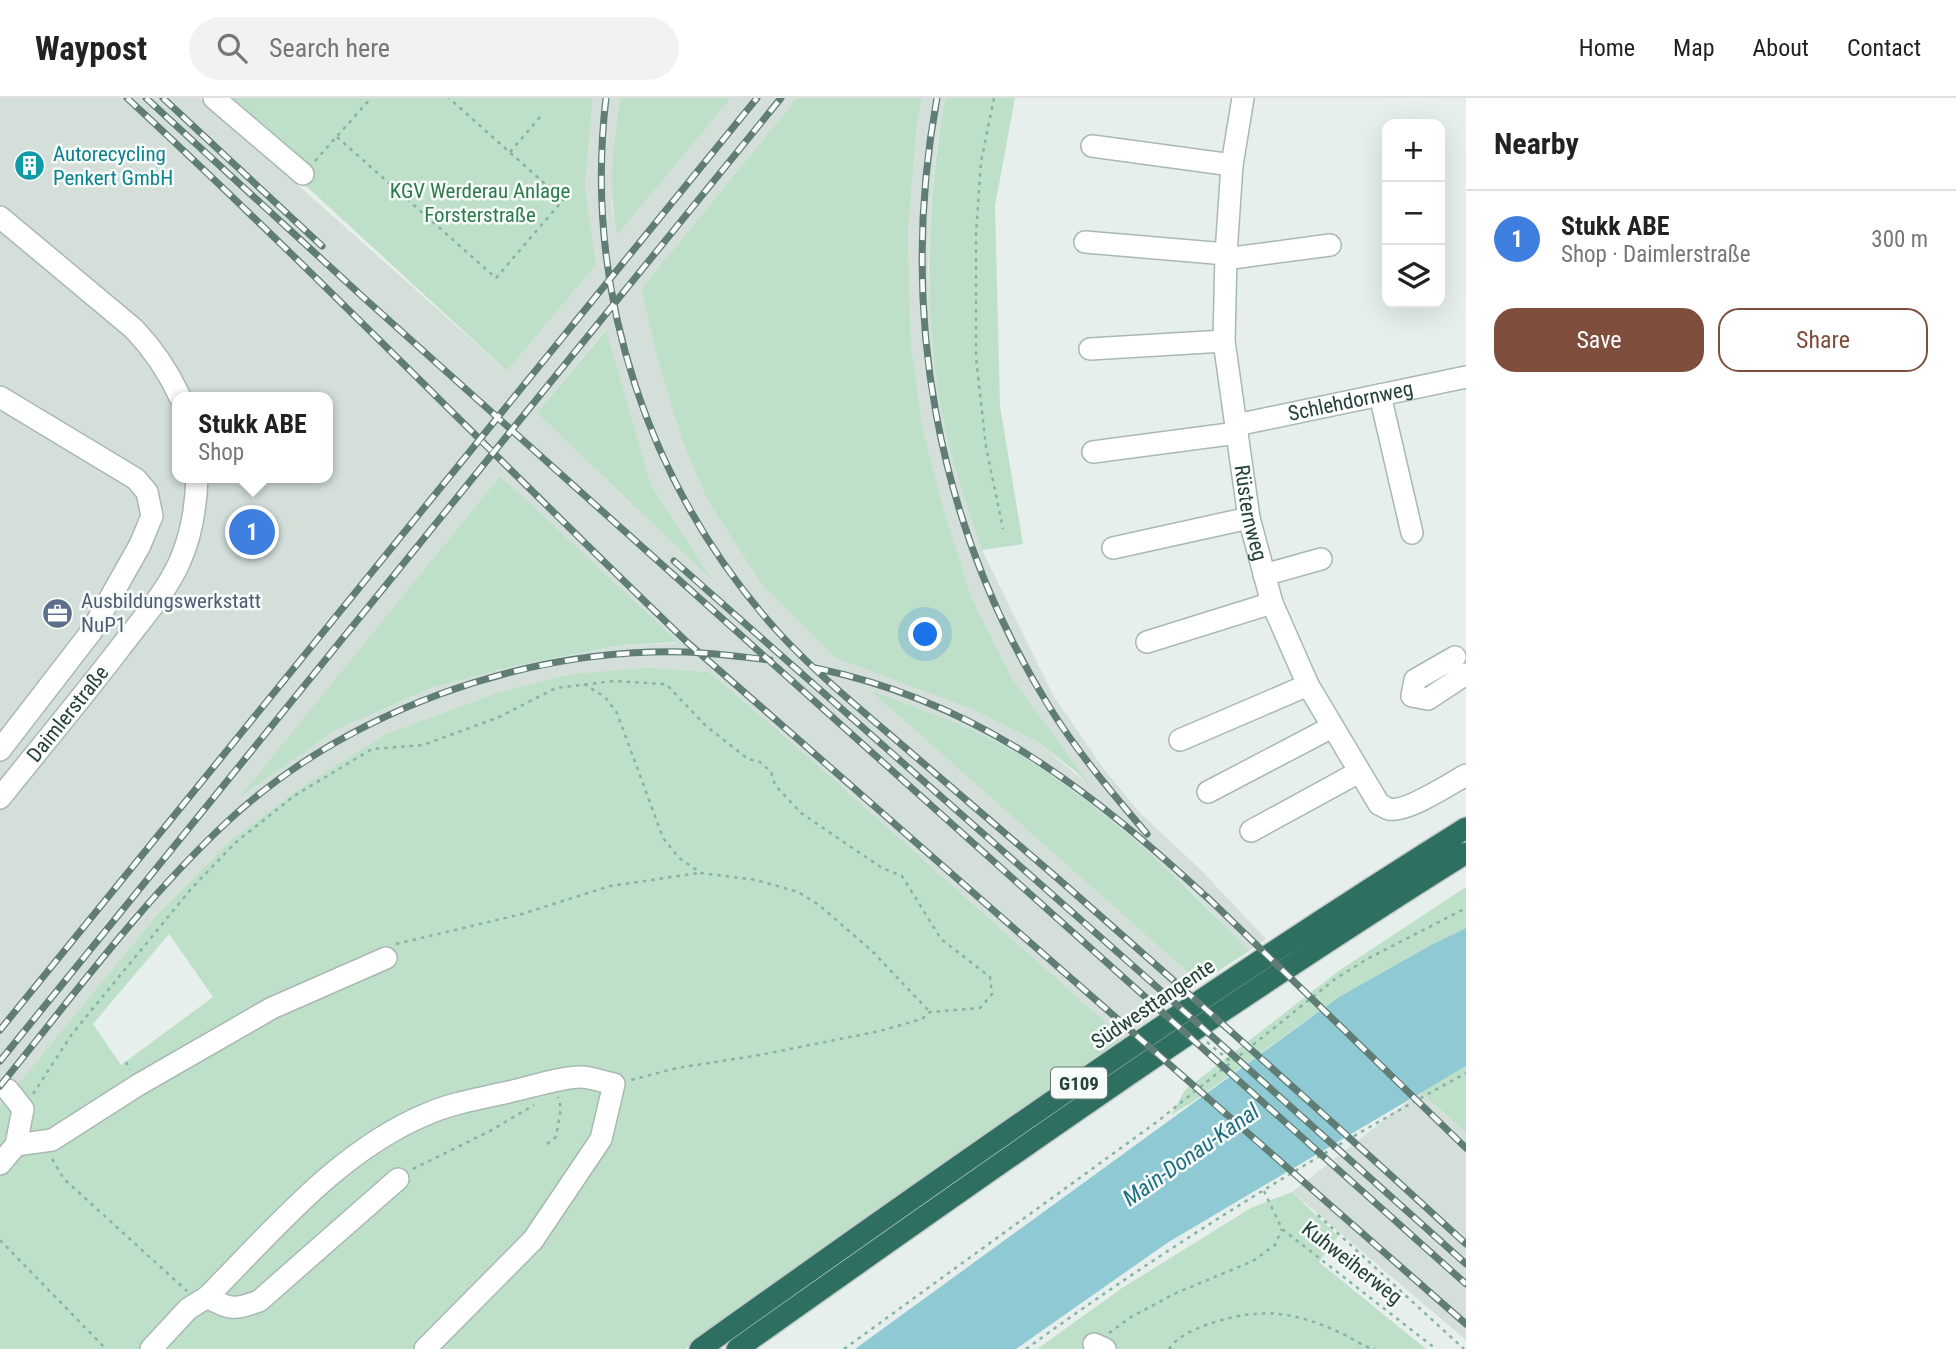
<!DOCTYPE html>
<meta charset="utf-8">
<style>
body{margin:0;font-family:"Roboto Condensed",sans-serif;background:#f2f2f2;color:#222}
.controls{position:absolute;right:21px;top:21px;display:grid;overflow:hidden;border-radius:14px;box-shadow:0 7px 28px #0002}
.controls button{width:63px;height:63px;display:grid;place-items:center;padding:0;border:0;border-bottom:2px solid #e0e0e0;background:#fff;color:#222;font:35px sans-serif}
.you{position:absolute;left:926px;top:537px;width:24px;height:24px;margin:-18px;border:5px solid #fff;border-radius:50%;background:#1a73e8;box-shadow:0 0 0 10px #1a73e833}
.badge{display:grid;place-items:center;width:46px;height:46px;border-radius:50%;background:#804e3d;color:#fff;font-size:23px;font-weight:700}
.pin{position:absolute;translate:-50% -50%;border:4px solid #fff;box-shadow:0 2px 7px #0006}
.popup{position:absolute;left:172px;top:294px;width:161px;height:91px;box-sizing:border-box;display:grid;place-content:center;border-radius:14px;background:#fff;filter:drop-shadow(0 2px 5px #0005);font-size:23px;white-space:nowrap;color:#767676}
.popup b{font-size:26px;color:#222}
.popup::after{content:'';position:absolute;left:50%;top:100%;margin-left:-14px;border:14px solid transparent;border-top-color:#fff}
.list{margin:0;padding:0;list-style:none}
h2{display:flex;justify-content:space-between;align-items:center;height:91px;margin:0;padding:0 28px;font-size:30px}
h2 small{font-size:23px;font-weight:400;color:#767676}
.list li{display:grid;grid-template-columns:46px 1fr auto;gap:21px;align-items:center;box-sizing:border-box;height:98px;padding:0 28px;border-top:2px solid #e0e0e0}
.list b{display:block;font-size:26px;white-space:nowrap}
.list p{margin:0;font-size:23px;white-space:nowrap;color:#767676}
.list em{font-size:23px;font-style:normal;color:#767676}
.actions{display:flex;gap:14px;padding:21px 28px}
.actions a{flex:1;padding:16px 0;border:2px solid #804e3d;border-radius:21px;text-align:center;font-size:24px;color:#804e3d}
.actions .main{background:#804e3d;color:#fff}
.icon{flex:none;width:38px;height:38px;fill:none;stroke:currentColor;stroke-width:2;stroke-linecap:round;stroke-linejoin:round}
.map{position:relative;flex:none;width:1466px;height:1251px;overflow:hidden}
header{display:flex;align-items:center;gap:42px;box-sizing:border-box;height:98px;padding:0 35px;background:#fff;border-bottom:2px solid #e0e0e0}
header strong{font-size:33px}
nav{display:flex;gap:38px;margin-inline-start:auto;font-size:24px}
.search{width:490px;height:63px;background:#f2f2f2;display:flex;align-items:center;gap:18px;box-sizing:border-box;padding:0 24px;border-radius:38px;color:#767676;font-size:26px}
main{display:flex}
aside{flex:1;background:#fff}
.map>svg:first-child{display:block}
.built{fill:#d4dfda;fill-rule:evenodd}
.green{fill:#bfe0c8;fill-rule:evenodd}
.water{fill:#8ec9d4}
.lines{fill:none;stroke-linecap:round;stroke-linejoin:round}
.minor-casing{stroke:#a8b8b2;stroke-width:24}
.highway-casing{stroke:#c2cac8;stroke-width:24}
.path{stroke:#86b3a5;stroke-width:2.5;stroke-dasharray:3.5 5;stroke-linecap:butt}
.minor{stroke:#fff;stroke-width:21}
.highway{stroke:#2f6f62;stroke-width:21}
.rail-casing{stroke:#5f7d75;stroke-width:7}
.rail{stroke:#f7fbf9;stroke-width:4.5;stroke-dasharray:13;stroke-linecap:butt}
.labels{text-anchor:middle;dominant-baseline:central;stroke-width:5;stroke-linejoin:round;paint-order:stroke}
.shield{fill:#f7fbf9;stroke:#637a73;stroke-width:2}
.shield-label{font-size:19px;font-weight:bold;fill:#24423a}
.culture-label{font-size:21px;fill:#0d838f;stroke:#f7fbf9;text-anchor:start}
.park-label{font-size:21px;fill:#2d7a4b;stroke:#f7fbf9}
.street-label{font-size:21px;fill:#24423a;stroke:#f7fbf9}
.service-label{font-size:21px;fill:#4e5e75;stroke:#f7fbf9;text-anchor:start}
.water-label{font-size:23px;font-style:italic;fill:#1c6f80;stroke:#f7fbf9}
</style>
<header>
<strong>Waypost</strong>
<div class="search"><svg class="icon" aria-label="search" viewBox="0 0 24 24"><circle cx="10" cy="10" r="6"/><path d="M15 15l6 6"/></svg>Search here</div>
<nav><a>Home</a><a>Map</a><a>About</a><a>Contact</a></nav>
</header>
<main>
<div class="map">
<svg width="1466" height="1251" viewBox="0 0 1466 1251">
<rect width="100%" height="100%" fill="#e6efeb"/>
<path class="built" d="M0 0H200L507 273 596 167 585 88 593 0H620L615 31 612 111 617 136 731 0H797L641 191 657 259 680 337 836 559 974 612 1036 643 1088 686 1011 579 972 501 942 405 923 332 911 246 908 133 917 26 922 0H945L937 47 931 106 928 171 934 255 945 330 982 452 1053 597 1103 670 1140 715 1200 771 1266 841 1249 853 1193 795 1138 746 1061 684 1007 650 938 618 873 594 1200 885 1123 940 804 655 709 574 647 571 570 576 499 594 386 636 303 688 233 740 155 819 0 1008ZM605 232 651 387 710 479 537 315ZM177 299H327V380H177ZM499 379 677 545 622 547 514 568 431 590 336 632 242 698Z
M1420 994 1466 1034V1242L1292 1094Z"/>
<path class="green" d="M224 0H593L585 88 596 167 507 273 304 86Z
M620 0H731L617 137C608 92 613 45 620 0Z
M797 0H922L917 26 908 133 911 246 923 332 942 405 972 501 1011 579 1092 690 1075 673 1036 643 974 612 836 560 764 489 708 403 680 337 657 259 641 191Z
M945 0H1015L995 108 1000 308 1023 446 982 452C969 412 954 371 945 330 922 221 926 109 945 0Z
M606 232 651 387 712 482 537 315Z
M500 378 678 544 621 547 514 568 431 590 336 632 239 700Z
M647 570 709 574 804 655 1123 940 685 1251H0V1008L155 819 233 740 303 688 386 636 499 594 570 576ZM169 836 213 899 121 967 93 926Z
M871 593C917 610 966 626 1009 651 1098 702 1178 779 1249 853L1200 885Z
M1466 789V830L1429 848 1339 899 1194 1003 1171 1017 1185 992 1340 872Z
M1466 968V1034L1420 994Z
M1292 1094 1338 1138 1319 1164 1426 1251H1037L1122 1190 1251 1110Z"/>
<path class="water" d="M1466 830V968L1167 1145 1016 1251H855L1339 899 1429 848Z"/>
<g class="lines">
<defs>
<g id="minor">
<path d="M214 0 303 76"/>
<path id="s1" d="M1243 0 1232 67 1226 156 1224 243 1249 420 1272 505 1308 587 1379 706C1383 708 1385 710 1389 711 1406 715 1450 686 1466 677"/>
<path d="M1092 48 1232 67"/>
<path d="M0 119 134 231C154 252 168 273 180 299"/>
<path d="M1085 144 1226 156"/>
<path d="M1225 161 1330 147"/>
<path d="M1090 251 1224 243"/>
<path d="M1380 297 1412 435"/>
<path d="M0 299 136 381 147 394 152 418 140 447 91 534 0 652"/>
<path id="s2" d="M1236 327 1466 279"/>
<path d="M1093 354 1237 335"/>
<path d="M1113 450 1249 420"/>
<path d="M1264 477 1321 461"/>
<path d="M1147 544 1272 505"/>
<path d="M1455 559 1415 582 1412 598 1428 601 1466 576"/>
<path d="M1180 642 1308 587"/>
<path d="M1208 694 1332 629"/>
<path id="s3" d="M0 700C40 650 81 601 120 550 141 522 166 495 180 463 192 436 196 408 197 380"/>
<path d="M1251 733 1359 674"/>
<path d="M16 1047 52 1042 138 987 272 910 386 860"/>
<path d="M0 1066 16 1047 23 1011 8 992"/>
<path d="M207 1199C230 1212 235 1212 259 1203L398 1081"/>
<path d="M1094 1246 1105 1251"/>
<path d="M151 1251 188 1211 207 1199C274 1132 338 1053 427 1016 452 1005 478 1001 504 995 525 991 563 978 583 979 593 980 604 984 614 986L601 1041 533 1142 425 1251"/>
</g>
<path id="highway" d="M700 1251C951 1072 1204 894 1466 730
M737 1251C977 1081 1217 911 1466 755"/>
</defs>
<use href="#minor" class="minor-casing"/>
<use href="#highway" class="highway-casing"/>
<path class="path" d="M994 0 981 64 976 136V260L986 349 1003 431
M337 39 496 180 563 102 449 0
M510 54 541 18
M315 63 371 0
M584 586 605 599 617 615 663 740 679 760 701 775 756 782 798 794 819 807 871 852 930 914
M396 846 522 816 610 788 699 775
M1207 944 1231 964
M126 964 130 972
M33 996 72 936 191 791 235 745 294 698 372 651 423 647 499 619 556 590 614 583 666 586 706 628 748 661 760 664 771 674 775 687 801 715 882 770 902 778 941 841 990 879 992 896 980 910 930 914 922 921 880 933 760 957 677 970 631 982
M547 1046 556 1039 561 1010 558 999
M52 1061 64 1081 187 1193
M413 1071 490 1033 534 1007
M1264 1093 1282 1131 1436 1251
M1318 1117 1464 1251
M0 1142 106 1251
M1109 1235 1131 1219 1176 1195 1253 1163 1275 1147 1282 1131
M844 1251 1158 1023 1335 881 1367 861 1466 810
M1026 1251C1166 1149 1314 1058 1466 975
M1169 1251C1178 1237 1199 1229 1215 1224 1263 1209 1295 1214 1341 1235 1352 1240 1363 1249 1375 1251"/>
<use href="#minor" class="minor"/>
<use href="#highway" class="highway"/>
<defs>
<path id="rail" d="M127 0C319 177 500 365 688 545L1466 1226
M146 0 364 200 1466 1186
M163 0 322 148
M606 0C583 194 648 390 779 535 817 576 860 611 902 647 953 691 1005 735 1056 779 1194 900 1331 1022 1466 1146
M937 0C898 212 936 427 1050 610 1078 655 1113 696 1147 736
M674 463 1166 897 1466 1166
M815 570C980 604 1093 694 1213 805
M1207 799 1466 1050
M0 932 757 0
M0 963 781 0
M0 988C73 898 143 802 228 723 347 613 524 550 686 554 714 555 742 559 770 562"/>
</defs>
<use href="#rail" class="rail-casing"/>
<use href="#rail" class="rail"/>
</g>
<defs>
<symbol id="building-disc" viewBox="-11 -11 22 22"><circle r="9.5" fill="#0f9aa8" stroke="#f7fbf9"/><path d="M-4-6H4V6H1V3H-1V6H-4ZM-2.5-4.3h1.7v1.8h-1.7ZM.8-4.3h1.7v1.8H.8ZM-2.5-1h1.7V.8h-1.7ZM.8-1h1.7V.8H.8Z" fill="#fff"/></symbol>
<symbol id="office-disc" viewBox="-11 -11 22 22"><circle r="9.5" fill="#5c6f8a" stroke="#f7fbf9"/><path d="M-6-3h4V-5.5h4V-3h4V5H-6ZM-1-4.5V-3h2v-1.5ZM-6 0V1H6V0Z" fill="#fff"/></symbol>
</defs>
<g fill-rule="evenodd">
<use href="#building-disc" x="12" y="50" width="35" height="35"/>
<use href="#office-disc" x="40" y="498" width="35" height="35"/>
</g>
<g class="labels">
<rect class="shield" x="1051" y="969.5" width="56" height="31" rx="5"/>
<g class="shield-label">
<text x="1079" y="985">G109</text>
</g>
<g class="culture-label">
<text x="53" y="56">Autorecycling<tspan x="53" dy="24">Penkert GmbH</tspan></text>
</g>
<g class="park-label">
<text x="480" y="93">KGV Werderau Anlage<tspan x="480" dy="24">Forsterstraße</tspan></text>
</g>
<g class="street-label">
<text stroke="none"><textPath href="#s2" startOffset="117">Schlehdornweg</textPath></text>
<text stroke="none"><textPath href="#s1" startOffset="418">Rüsternweg</textPath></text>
<text stroke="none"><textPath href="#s3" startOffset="108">Daimlerstraße</textPath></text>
<text transform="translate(1153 906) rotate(-34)">Südwesttangente</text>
<text transform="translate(1352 1165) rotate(38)">Kuhweiherweg</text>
</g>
<g class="service-label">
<text x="81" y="503">Ausbildungswerkstatt<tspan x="81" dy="24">NuP1</tspan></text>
</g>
<g class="water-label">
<text transform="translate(1191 1057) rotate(-35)">Main-Donau-Kanal</text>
</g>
</g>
</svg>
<div class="controls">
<button>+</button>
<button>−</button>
<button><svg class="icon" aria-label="layers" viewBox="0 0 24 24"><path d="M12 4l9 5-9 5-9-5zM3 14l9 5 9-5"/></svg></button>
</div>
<div class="you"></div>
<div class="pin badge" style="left:252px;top:434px;background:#3f7fe0">1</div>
<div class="popup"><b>Stukk ABE</b>Shop</div>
</div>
<aside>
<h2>Nearby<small></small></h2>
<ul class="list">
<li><span class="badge" style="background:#3f7fe0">1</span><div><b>Stukk ABE</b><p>Shop · Daimlerstraße</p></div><em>300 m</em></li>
</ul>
<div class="actions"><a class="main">Save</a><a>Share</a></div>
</aside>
</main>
